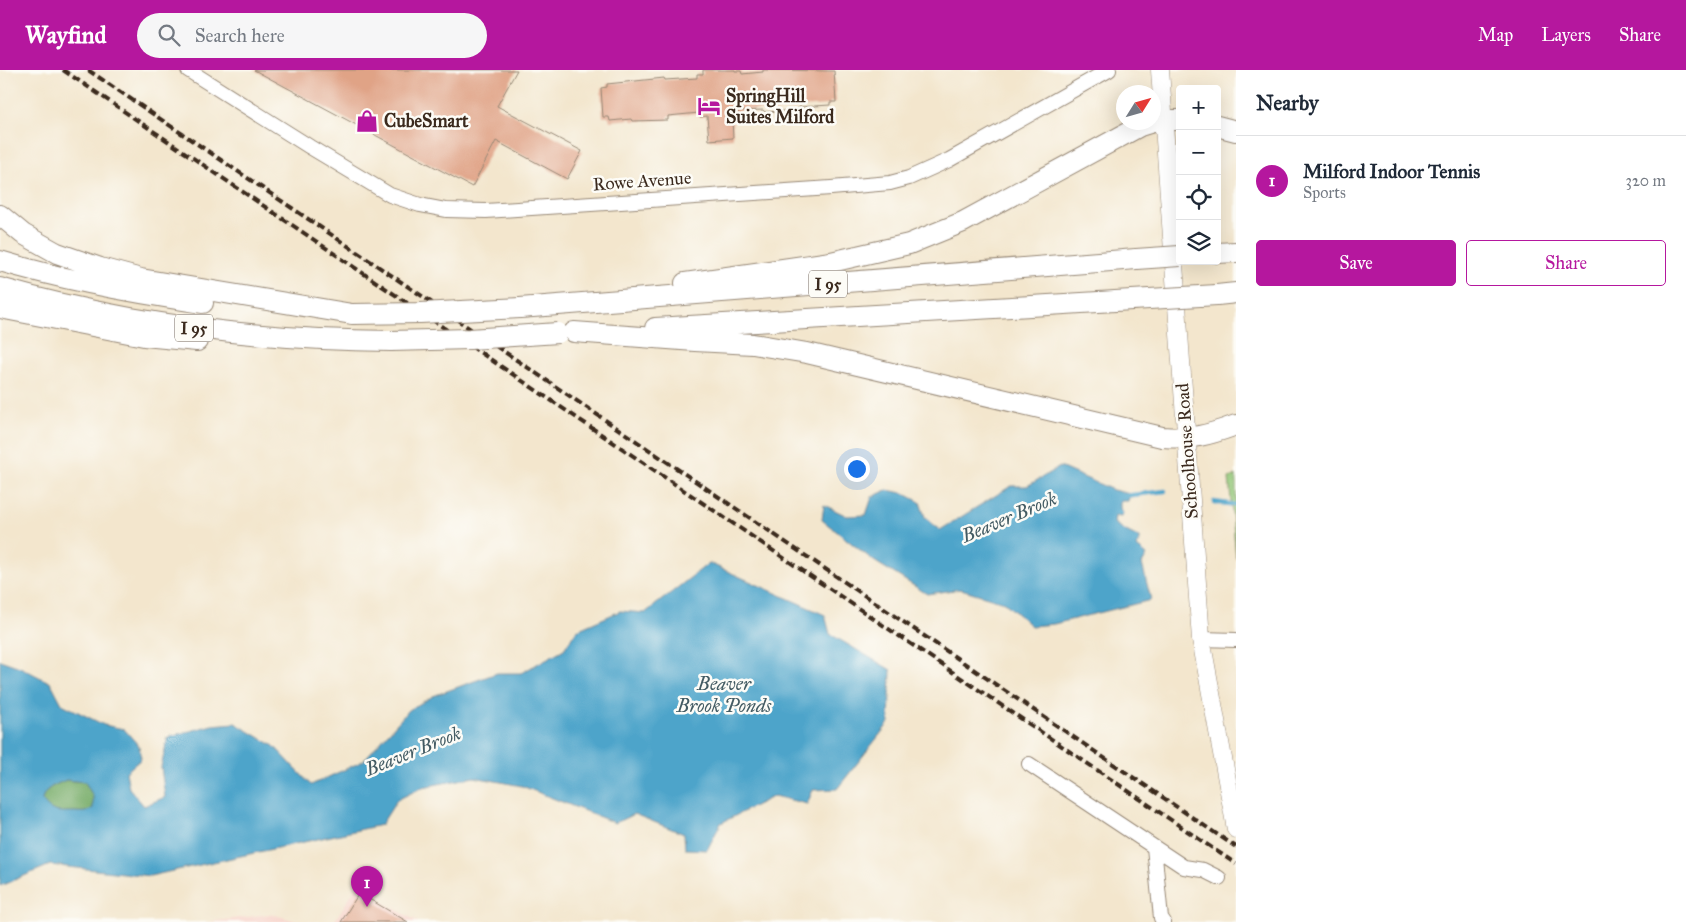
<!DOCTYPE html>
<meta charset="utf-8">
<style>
body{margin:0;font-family:"IM FELL Great Primer",serif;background:#f6f6f7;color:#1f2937}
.controls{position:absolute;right:15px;top:15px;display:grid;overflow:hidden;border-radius:5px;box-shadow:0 5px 20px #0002}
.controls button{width:45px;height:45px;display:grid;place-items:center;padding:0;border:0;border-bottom:1px solid #e0e1e3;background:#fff;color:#1f2937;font:25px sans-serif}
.compass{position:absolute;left:1116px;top:15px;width:45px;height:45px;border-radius:50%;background:#fff;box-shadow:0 5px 20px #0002;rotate:53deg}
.you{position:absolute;left:856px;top:398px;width:18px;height:18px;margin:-12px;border:4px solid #fff;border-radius:50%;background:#1a73e8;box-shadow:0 0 0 8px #1a73e833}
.badge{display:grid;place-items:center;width:32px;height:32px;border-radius:50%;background:#b5179e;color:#fff;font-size:16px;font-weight:700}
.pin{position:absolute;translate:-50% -41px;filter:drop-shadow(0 1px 2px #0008)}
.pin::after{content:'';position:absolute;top:26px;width:18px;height:15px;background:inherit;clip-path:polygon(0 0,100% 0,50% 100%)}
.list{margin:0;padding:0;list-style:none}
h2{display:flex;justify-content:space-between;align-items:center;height:65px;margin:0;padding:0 20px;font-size:21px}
h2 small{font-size:16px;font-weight:400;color:#747a83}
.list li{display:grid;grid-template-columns:32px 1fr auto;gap:15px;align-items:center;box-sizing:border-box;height:90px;padding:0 20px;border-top:1px solid #e0e1e3}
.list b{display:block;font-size:19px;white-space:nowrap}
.list p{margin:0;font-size:16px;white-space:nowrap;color:#747a83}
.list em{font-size:16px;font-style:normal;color:#747a83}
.actions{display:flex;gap:10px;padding:15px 20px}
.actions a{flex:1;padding:11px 0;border:1px solid #b5179e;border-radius:5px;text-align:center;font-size:18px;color:#b5179e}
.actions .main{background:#b5179e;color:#fff}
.icon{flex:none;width:28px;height:28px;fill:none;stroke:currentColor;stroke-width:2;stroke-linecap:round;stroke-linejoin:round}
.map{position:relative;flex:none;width:1236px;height:852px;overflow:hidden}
header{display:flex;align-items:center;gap:30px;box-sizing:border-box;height:70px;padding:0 25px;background:#b5179e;color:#fff}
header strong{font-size:24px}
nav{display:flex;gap:28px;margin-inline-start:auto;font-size:18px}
.search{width:350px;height:45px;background:#f6f6f7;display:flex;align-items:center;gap:12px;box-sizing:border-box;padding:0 18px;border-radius:28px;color:#747a83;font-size:19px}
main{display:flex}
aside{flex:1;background:#fff}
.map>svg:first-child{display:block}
.built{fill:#f7d1c8}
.green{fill:#93c778;stroke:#67784b}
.forest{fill:#76ac68;stroke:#586b43}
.water{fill:#4ea4ca;stroke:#446774;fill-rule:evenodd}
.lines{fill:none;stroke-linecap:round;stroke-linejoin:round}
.stream{stroke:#4ea4ca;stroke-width:4.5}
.building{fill:#e0a386}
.minor-casing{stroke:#978876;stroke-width:16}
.major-casing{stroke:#978876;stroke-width:19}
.highway-casing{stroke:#978876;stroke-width:22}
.minor{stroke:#fff;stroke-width:14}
.major{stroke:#fff;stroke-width:18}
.highway{stroke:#fff;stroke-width:20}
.rail{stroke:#3b2a1e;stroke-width:4;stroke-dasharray:8 4;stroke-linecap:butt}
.highway-bridge-casing{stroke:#978876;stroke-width:22;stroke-linecap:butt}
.highway-bridge{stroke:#fff;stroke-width:20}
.labels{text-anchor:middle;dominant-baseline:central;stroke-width:5;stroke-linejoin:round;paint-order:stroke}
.shield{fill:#fdfcf7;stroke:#75695f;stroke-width:1}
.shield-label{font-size:16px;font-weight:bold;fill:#3b2a1e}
.poi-label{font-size:18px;font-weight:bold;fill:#3b2a1e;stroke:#fdfcf7;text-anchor:start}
.street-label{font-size:18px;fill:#3b2a1e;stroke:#fdfcf7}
.water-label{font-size:19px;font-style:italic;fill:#435b63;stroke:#fdfcf7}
</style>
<header>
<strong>Wayfind</strong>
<div class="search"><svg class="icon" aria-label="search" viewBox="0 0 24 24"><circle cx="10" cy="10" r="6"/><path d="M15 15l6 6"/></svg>Search here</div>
<nav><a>Map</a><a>Layers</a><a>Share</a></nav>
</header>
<main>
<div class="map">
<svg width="1236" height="852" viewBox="0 0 1236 852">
<rect width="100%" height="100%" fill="#fdfcf7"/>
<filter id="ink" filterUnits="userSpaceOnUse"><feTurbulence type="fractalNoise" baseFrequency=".02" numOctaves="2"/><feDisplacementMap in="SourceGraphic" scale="10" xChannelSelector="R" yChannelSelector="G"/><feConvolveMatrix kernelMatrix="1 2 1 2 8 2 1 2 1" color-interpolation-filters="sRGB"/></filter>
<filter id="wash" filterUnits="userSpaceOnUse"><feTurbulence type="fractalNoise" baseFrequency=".0096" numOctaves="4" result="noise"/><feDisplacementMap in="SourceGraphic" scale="20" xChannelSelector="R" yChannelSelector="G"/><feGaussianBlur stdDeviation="1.12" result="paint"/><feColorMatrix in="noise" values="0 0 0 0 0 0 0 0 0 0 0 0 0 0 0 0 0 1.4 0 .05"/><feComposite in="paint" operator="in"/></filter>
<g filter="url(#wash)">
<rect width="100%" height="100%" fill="#f3e6cd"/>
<path class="built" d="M356 817 418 852H334Z
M271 844 300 852H208Z"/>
<path class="green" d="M1236 405V488L1229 408Z"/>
<path class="forest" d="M66 710 85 712 94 726 93 738C84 744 84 742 74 742 59 742 51 745 42 730 44 718 55 715 66 710Z"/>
<path class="water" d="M1060 397 1113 420 1130 424 1128 431H1120V438L1123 443 1121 447 1115 446 1114 453 1126 461 1140 468 1137 477 1147 485 1142 494 1151 530 1054 554 1031 556 1004 532 961 519 927 524 874 491 822 450 824 435 847 446 866 445 872 427 887 420 903 423 920 432 925 447 940 460 1011 416H1027Z
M709 493 825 545 830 564 891 600 889 653 837 719 813 720 807 734 774 726 721 753 707 780 685 779 684 764 634 744 615 753 522 716 474 707 423 717 397 730 381 755 150 806 50 795 0 816V590L20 597 51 613 62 634 104 655 124 659 139 676 141 689 126 702 129 718 144 736 165 727 161 697 168 667 212 655 235 653 274 676 311 715 363 691 409 640 433 626 497 603H521L564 579 577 560 620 541 645 543ZM66 710 85 712 93 726V738C84 744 83 742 74 742 59 742 51 744 42 730 44 718 55 715 66 710Z"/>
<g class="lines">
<path class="stream" d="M1124 426 1165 421
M1214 432 1236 435"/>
</g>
<g id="blocks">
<path class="building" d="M254 0H517L497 36 582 81 567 109 496 71 472 117Z
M703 0H735V1H741L742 4 763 2V0H768L834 1 836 32H830V35L799 37 800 39 781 41 765 42 763 40 738 41V49H732L733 68 709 70 707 46 700 47 699 43 668 46V50L632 51 631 49 610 51 609 47H603L601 18 607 17V14L664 8 665 10 697 8V4H703Z
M359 823 408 852H341Z"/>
</g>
</g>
<g filter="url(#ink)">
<use href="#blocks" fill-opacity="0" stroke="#978876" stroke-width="1"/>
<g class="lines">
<defs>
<path id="minor" d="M188 0 310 77 390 125 420 135 446 140 486 141 831 118 890 113 909 108 949 90 1109 0
M1201 569 1236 570
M1029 694 1184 797 1203 800 1219 808
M1154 777 1161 848 1164 852"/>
<path id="major" d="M1160 0 1201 569 1236 759"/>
<path id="highway" d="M1154 52 1163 50H1180
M1217 56 1236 61
M0 145 23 164 57 183 100 198 141 209 352 244
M1217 183 1236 182
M0 191C66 211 135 223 203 233
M685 213 831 192 909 174 963 152 1140 56 1153 52
M0 218C127 254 259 270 391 271
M1217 225 1236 223
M0 238 144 266 197 271
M520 238 1136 189
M655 258 1132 230
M574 262 695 271 753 274 807 283 1162 367C1194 369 1206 366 1236 355"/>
</defs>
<use href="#minor" class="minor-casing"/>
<use href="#major" class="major-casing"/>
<use href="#highway" class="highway-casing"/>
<use href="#minor" class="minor"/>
<use href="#major" class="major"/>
<use href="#highway" class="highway"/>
<path class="rail" d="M63 0 1236 794
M88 0 1236 777"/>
<defs>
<path id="highway-bridge" d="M1136 189 1180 186
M1132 230 1217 225
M352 244 420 243 520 238
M391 271 470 269 558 263"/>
</defs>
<use href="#highway-bridge" class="highway-bridge-casing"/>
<use href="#highway-bridge" class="highway-bridge"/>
</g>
</g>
<defs>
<symbol id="hotel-bare" viewBox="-9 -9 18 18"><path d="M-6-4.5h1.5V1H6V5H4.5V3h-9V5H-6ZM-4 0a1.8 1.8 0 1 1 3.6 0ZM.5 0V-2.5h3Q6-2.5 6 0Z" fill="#b5179e" stroke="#fdfcf7" stroke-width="2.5" paint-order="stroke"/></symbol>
<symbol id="shop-bare" viewBox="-9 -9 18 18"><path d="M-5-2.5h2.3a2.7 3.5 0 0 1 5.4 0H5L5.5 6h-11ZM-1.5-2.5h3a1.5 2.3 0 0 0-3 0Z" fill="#b5179e" stroke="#fdfcf7" stroke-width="2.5" paint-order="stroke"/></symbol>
</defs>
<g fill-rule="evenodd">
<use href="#hotel-bare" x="693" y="20" width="32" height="32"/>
<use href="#shop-bare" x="351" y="35" width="32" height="32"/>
</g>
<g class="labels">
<g class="shield">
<rect x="809" y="200.5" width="38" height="27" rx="4"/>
<rect x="175" y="244.5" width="38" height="27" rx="4"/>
</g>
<g class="shield-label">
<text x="828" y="214">I 95</text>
<text x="194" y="258">I 95</text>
</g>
<g class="poi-label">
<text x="726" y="26">SpringHill<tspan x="726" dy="21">Suites Milford</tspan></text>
<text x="384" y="51">CubeSmart</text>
</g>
<g class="street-label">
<text transform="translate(642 111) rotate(-4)">Rowe Avenue</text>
<text transform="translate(1187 381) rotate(-94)">Schoolhouse Road</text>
</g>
<g class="water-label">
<text transform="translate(1009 447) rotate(-23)">Beaver Brook</text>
<text x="724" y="613">Beaver<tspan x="724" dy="22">Brook Ponds</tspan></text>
<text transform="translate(413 681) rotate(-22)">Beaver Brook</text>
</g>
</g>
</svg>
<div class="controls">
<button>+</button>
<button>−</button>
<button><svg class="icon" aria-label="locate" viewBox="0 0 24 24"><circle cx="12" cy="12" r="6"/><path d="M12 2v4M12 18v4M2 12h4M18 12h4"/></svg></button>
<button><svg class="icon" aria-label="layers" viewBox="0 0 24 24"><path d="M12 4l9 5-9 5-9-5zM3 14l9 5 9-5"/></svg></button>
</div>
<svg class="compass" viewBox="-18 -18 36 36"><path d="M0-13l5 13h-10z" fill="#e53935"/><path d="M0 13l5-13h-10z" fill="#747a83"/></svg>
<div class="you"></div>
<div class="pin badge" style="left:367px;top:837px">1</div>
</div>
<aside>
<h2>Nearby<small></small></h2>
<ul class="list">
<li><span class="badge">1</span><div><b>Milford Indoor Tennis</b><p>Sports</p></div><em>320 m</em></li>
</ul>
<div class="actions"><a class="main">Save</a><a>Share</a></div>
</aside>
</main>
